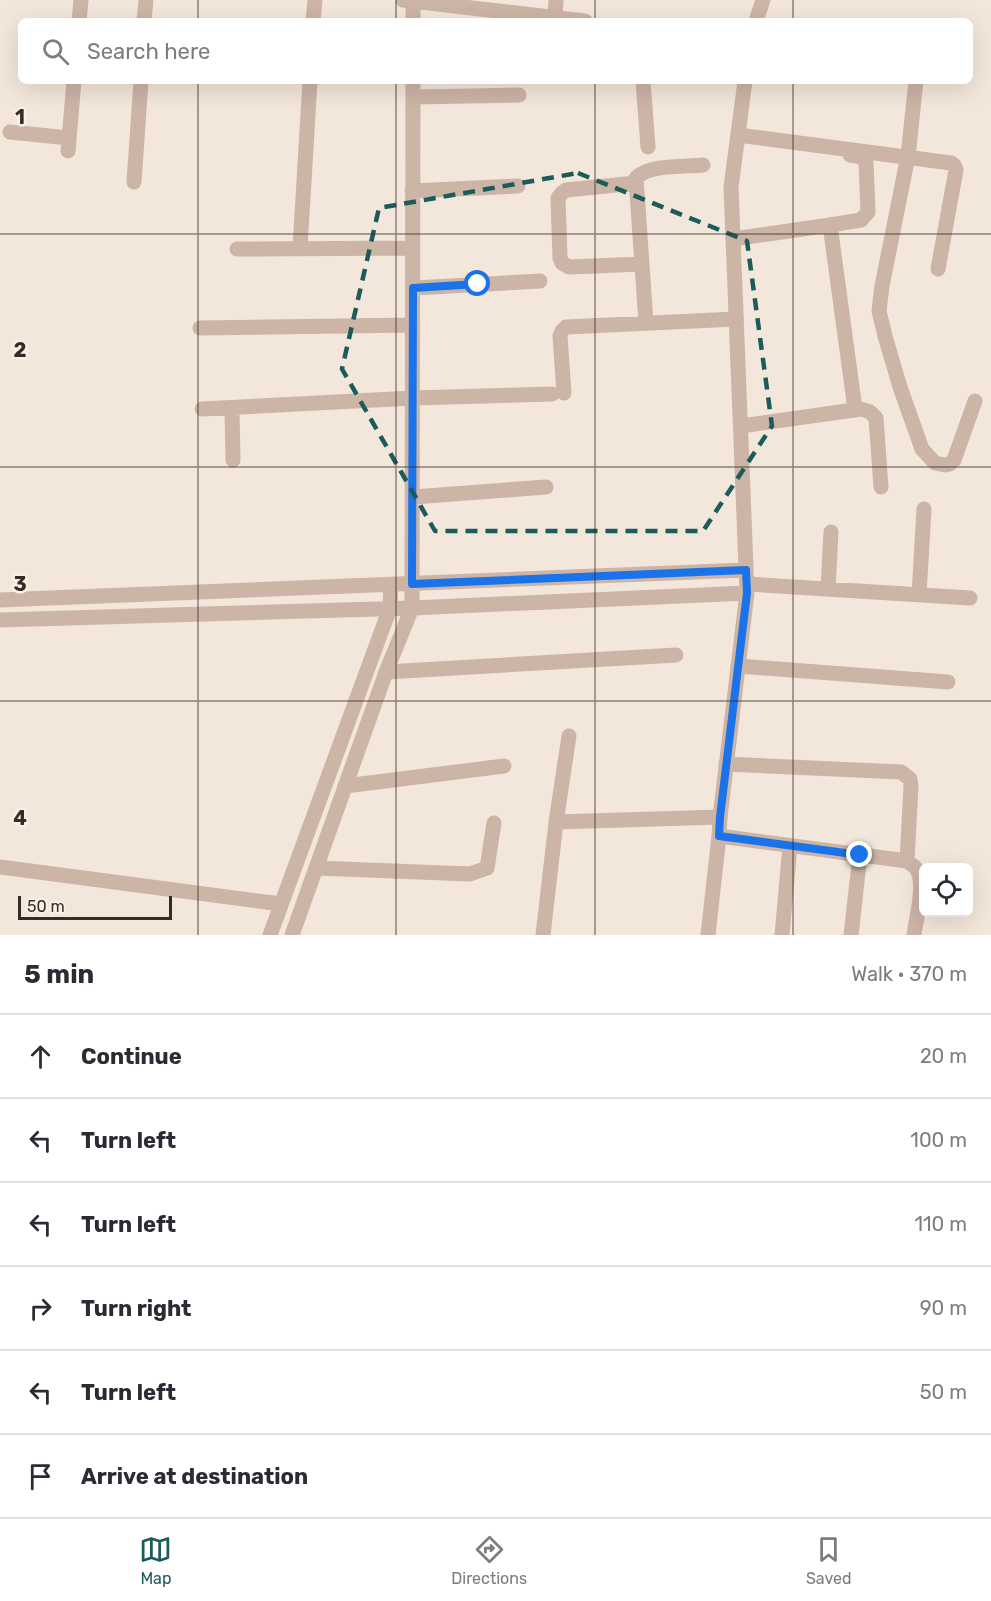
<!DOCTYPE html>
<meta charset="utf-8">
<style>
body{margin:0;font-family:Rubik,sans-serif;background:#f2f2f3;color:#2b2b33}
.controls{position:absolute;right:18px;bottom:18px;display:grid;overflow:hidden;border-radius:9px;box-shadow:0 6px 24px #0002}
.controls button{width:54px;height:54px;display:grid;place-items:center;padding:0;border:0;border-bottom:2px solid #e1e1e2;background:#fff;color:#2b2b33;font:30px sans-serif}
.scale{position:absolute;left:18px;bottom:15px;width:154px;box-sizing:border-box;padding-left:6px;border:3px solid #382b27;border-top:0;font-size:16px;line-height:21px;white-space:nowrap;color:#382b27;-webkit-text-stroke:4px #faf0e8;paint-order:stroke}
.stop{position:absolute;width:18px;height:18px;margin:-14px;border:4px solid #1a73e8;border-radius:50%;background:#fff}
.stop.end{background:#1a73e8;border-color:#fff;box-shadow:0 2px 6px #0008}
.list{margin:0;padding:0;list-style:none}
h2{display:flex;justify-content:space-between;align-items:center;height:78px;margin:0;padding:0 24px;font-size:26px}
h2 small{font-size:20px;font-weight:400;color:#7c7c81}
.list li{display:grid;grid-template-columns:39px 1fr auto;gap:18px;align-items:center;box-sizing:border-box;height:84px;padding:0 24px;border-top:2px solid #e1e1e2}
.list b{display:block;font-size:22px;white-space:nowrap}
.list em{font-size:20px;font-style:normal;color:#7c7c81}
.icon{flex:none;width:33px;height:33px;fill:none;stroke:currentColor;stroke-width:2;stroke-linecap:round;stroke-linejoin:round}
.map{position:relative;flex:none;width:991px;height:935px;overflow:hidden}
.search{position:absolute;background:#fff;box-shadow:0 6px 24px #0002;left:18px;right:18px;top:18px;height:66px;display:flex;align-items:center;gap:15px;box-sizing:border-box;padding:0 21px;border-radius:9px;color:#7c7c81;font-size:22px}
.sheet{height:582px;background:#fff}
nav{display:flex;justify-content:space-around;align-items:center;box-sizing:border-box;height:84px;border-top:2px solid #e1e1e2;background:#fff;font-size:16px;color:#7c7c81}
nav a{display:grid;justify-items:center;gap:3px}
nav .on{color:#1b5b5a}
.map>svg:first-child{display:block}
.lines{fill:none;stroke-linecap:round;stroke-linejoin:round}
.minor{stroke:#ccb4a6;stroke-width:15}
.tertiary{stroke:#ccb4a6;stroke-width:15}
.route{stroke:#1a73e8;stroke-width:8}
.marked{fill:none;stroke:#1b5b5a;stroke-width:4.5;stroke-dasharray:12 8;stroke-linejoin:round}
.grid{fill:none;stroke:#382b27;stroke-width:1.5;stroke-opacity:0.55}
.grid-label{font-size:20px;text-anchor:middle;font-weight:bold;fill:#382b27;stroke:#faf0e8;stroke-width:5;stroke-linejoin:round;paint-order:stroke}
</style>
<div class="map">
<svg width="991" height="935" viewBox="0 0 991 935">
<rect width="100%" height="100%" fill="#f3e6db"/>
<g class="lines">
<path class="minor" d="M403 0 585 21
M555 18 556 0
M79 21 81 0
M144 21 146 0
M313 21 315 0
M413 21V1
M643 81 648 147
M916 81 908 156 882 286 879 311 885 336 900 387 922 449 935 463 945 465 950 464 954 460 975 401
M413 97 519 95
M10 132 69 138
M738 135 951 163 954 165 956 170 938 269
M68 151 74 81
M134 182 141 81
M636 183 566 190 562 193 558 198 560 258 562 263 569 267 642 264
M412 191 518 186
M830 225 861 220 868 212 866 162C862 156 856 156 850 155
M733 239 830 225 855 409
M300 248 310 81
M237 249 413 248
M413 288 540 281
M646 323 636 178C650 164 684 167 703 165
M200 328 413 325
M564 393 560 336 562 331 566 327 736 319
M232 408 233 460
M202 409 413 398 552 394
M741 426 861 409 870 412 876 418 881 487
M413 497 546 487
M412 584 413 81
M747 584 970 598
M828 589 831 532
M919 595 924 509
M738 666 948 682
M386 672 676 655
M569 736 556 822 720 817
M726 764 901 772 910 779 911 786 907 861
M345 786 504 766
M719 836 907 861C908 862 914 866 915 867 927 880 916 919 914 935
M0 867 281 904
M316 868 470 874 487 868 494 823
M543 935 556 822
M782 935 790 846
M851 935 860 855"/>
<path class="tertiary" d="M756 21 763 0
M0 600 746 570
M0 620 412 608 747 593
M270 935 390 608 391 585
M292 935 386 672 412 608V584
M708 935 719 836 720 817 747 593 731 187 745 81"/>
</g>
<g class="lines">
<path class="route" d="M478 284 413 288 412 584 746 570 747 593 720 817 719 836 860 855"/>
</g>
<path class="marked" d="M578 173 747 241 772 426 703 531H435L342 369 379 208Z"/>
<path class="grid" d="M198 0V21M396 0V21M595 0V21M793 0V21M198 81V935M396 81V935M595 81V935M793 81V935M0 234H991M0 467H991M0 701H991"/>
<g class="grid-label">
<text x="20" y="124">1</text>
<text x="20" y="357">2</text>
<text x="20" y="591">3</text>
<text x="20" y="825">4</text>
</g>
</svg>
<div class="controls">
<button><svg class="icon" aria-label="locate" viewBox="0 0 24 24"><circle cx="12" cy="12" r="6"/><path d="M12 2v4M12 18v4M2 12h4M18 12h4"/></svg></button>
</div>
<div class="scale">50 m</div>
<div class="stop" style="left:478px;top:284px"></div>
<div class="stop end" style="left:860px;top:855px"></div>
<div class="search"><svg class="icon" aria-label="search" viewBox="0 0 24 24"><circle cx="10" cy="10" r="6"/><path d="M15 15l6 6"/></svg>Search here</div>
</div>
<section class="sheet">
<h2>5 min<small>Walk · 370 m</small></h2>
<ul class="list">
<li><svg class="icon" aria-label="ahead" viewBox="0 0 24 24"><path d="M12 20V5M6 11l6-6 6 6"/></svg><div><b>Continue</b></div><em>20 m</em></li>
<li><svg class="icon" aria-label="left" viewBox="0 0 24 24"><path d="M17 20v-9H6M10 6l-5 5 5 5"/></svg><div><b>Turn left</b></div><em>100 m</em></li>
<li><svg class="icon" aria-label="left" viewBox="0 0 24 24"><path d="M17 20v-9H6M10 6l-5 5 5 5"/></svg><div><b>Turn left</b></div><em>110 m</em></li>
<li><svg class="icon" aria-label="right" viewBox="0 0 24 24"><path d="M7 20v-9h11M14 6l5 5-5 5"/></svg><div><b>Turn right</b></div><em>90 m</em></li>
<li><svg class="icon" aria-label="left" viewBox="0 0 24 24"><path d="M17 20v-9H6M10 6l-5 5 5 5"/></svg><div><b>Turn left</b></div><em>50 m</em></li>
<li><svg class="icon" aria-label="arrive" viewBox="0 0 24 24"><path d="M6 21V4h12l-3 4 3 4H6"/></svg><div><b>Arrive at destination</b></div></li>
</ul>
</section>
<nav>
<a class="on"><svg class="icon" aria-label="map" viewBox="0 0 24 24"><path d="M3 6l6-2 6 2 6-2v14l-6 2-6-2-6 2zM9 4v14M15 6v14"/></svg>Map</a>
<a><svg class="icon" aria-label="directions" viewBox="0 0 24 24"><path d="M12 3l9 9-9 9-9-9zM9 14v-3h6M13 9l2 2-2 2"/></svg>Directions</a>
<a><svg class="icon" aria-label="saved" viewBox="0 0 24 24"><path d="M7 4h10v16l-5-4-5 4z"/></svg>Saved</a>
</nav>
